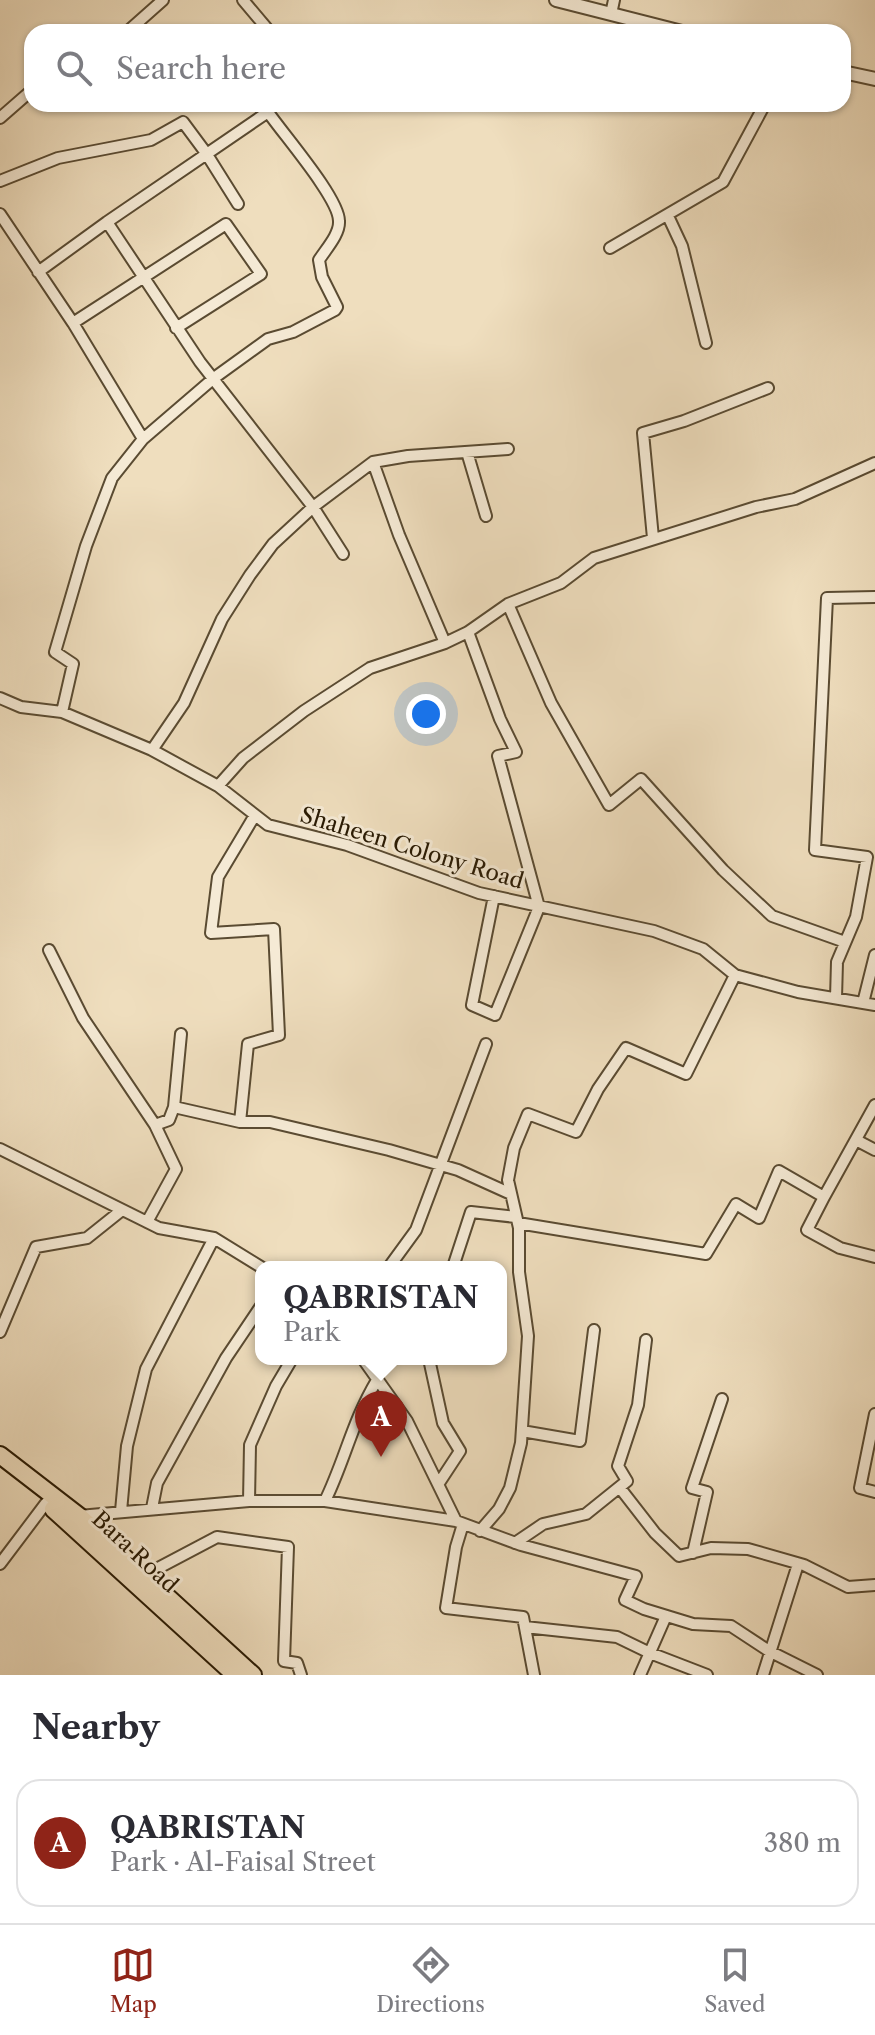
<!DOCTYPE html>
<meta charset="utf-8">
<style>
body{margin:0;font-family:"Libre Caslon Text",serif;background:#f7f7f7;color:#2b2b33}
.you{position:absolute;left:426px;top:714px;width:28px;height:28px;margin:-20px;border:6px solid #fff;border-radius:50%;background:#1a73e8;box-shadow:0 0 0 12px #1a73e833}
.badge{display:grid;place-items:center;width:52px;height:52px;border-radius:50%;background:#8f2418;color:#fff;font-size:26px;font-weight:700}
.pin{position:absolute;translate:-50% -66px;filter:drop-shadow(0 2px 4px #0008)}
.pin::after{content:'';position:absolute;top:42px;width:28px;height:24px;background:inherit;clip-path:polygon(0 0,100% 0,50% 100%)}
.popup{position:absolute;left:255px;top:1261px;width:252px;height:104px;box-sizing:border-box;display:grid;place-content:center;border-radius:16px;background:#fff;filter:drop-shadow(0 2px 6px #0005);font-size:26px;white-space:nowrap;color:#7c7c81}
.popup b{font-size:30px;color:#2b2b33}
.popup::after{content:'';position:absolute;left:50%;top:100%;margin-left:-16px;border:16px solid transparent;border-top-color:#fff}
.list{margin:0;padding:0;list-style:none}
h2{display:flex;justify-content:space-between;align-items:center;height:104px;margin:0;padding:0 32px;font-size:34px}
h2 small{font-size:26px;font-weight:400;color:#7c7c81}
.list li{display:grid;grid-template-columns:52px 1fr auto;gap:24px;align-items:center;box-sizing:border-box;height:128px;margin:0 16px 16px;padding:0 16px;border:2px solid #e1e1e2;border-radius:24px}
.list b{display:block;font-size:30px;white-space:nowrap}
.list p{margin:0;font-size:26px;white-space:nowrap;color:#7c7c81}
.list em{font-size:26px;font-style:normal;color:#7c7c81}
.icon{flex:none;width:44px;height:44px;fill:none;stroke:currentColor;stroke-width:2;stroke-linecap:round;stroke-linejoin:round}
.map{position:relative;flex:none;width:875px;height:1675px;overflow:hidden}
.search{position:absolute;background:#fff;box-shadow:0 2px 6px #0004;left:24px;right:24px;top:24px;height:88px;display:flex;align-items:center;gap:20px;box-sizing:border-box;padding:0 28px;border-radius:24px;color:#7c7c81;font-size:30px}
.sheet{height:248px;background:#fff}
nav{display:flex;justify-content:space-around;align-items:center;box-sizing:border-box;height:112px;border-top:2px solid #e1e1e2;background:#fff;font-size:22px;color:#7c7c81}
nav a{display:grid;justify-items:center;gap:4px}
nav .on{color:#8f2418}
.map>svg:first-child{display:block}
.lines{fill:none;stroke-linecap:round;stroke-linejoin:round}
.minor-casing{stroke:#5a4b32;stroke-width:14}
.tertiary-casing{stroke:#5a4b32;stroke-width:16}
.primary-casing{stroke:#291a03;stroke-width:20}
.minor{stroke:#f5ead5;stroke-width:10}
.tertiary{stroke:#f5ead5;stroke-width:12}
.primary{stroke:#efdebe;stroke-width:16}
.labels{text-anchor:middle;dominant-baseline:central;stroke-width:6;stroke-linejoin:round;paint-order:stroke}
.street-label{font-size:22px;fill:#291a03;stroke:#f5ead5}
</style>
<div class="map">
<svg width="875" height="1675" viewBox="0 0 875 1675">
<rect width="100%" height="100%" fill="#efdebe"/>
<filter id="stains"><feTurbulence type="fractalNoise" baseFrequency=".0025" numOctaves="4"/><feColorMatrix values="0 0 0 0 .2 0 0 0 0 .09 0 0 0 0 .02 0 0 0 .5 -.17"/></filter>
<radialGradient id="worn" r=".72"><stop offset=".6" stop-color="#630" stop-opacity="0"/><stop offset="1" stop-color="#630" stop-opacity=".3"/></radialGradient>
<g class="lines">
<defs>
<path id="minor" d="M243 0 270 32
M611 14 614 0
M127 32 163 0
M0 118 32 90
M0 181 58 158 151 140 183 122 206 153 238 204
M0 214 73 323 143 439
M668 216 682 246 706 343
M107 222 200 362 313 507 343 554
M610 248 723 182 765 104
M38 272 107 222 268 112C283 134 339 198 339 221 340 234 326 249 319 260L322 277 337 307 335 310 293 332 268 339 214 378 143 439 112 478 86 546 55 652 73 664 62 712
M73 323 226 224 261 274 176 328
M467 452 486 516
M373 462 399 535 445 643
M653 538 643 433 684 421 768 388
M508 604 551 703 609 805 641 779 723 870 772 916 845 942
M468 632 500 719 516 752 498 756 539 907 495 1015 472 1005 494 896
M0 698 21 707 62 712 152 750 218 786 268 825 347 845 479 893 654 931 703 949 735 975 798 992 875 1005
M152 750 184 703 222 619 250 575 273 544 313 507 373 462 408 456 508 449
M218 786 243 758 304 711 370 668 445 643 468 632 508 604 561 583 594 558 756 507 795 499 875 463
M255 815 218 877 211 933 274 929 279 1035 248 1044 240 1122H270L389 1150 458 1170 511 1194
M49 950 83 1018 155 1125 176 1169 147 1222
M836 998 837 962 856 917 867 857 815 850 827 598 875 597
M863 1003 875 955
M174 1107 181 1034
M155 1125 169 1120 174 1107 240 1122
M856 1140 875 1150
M0 1149 159 1228 214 1238 261 1267
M824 1197 807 1230 840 1248 875 1257
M518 1223 706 1254 736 1204 759 1218 779 1171 824 1197 875 1105
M389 1267 416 1230 486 1044
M453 1267 471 1212 516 1217
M0 1332 36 1247 87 1238 122 1210
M363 1359 407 1421 456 1521
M429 1359 443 1423 460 1451 439 1483
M875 1414 860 1488 875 1492
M522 1431 580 1441 594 1330
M620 1488 655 1533 679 1556 711 1548 748 1549 804 1565 848 1587 875 1585
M249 1501 250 1445 276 1386 292 1359
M325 1501C345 1460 352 1422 377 1380
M152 1508 157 1483 226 1358 261 1306
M121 1511 127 1446 146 1369 214 1238
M79 1516 249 1501H325L456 1521 521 1545 636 1576 625 1600 644 1609 693 1624 731 1626 769 1651 817 1675
M463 1524 456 1547 446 1608 523 1617 534 1675
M480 1531 499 1509 510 1488 521 1443 528 1336 519 1272V1228L508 1180 514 1148 528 1114 576 1132 598 1089 626 1048 686 1074 735 975
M515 1543 543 1524 586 1514 627 1481 618 1466 638 1405 646 1340
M693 1553 707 1492 692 1488 722 1399
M0 1564 46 1503
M145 1575 217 1537 288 1547 284 1661 297 1663 301 1675
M525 1627 617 1637 650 1653 707 1675
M640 1675 666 1616
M763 1675 798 1564"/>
<path id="tertiary" d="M556 0 682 32
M843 72 875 79"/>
<path id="primary" d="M0 1455 79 1516 253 1675
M53 1509 235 1675"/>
</defs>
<use href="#minor" class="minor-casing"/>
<use href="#tertiary" class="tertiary-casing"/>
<use href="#primary" class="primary-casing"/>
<use href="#minor" class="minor"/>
<use href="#tertiary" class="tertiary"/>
<use href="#primary" class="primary"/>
</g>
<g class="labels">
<g class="street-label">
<text transform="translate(412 848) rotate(17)">Shaheen Colony Road</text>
<text transform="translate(135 1552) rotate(43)">Bara Road</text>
</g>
</g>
<rect width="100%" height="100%" filter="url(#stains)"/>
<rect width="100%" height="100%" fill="url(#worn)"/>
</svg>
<div class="you"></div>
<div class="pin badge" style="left:381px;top:1457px">A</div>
<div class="popup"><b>QABRISTAN</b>Park</div>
<div class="search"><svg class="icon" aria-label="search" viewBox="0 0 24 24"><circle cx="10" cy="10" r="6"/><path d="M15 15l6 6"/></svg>Search here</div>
</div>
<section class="sheet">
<h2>Nearby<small></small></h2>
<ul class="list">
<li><span class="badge">A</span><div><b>QABRISTAN</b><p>Park · Al-Faisal Street</p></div><em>380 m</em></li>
</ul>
</section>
<nav>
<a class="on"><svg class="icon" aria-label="map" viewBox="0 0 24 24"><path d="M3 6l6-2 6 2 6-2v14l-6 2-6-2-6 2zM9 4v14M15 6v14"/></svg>Map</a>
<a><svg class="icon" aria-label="directions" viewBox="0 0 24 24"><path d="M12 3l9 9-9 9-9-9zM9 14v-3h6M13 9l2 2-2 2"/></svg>Directions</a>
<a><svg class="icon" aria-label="saved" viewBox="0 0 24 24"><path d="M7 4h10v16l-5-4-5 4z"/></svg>Saved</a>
</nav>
